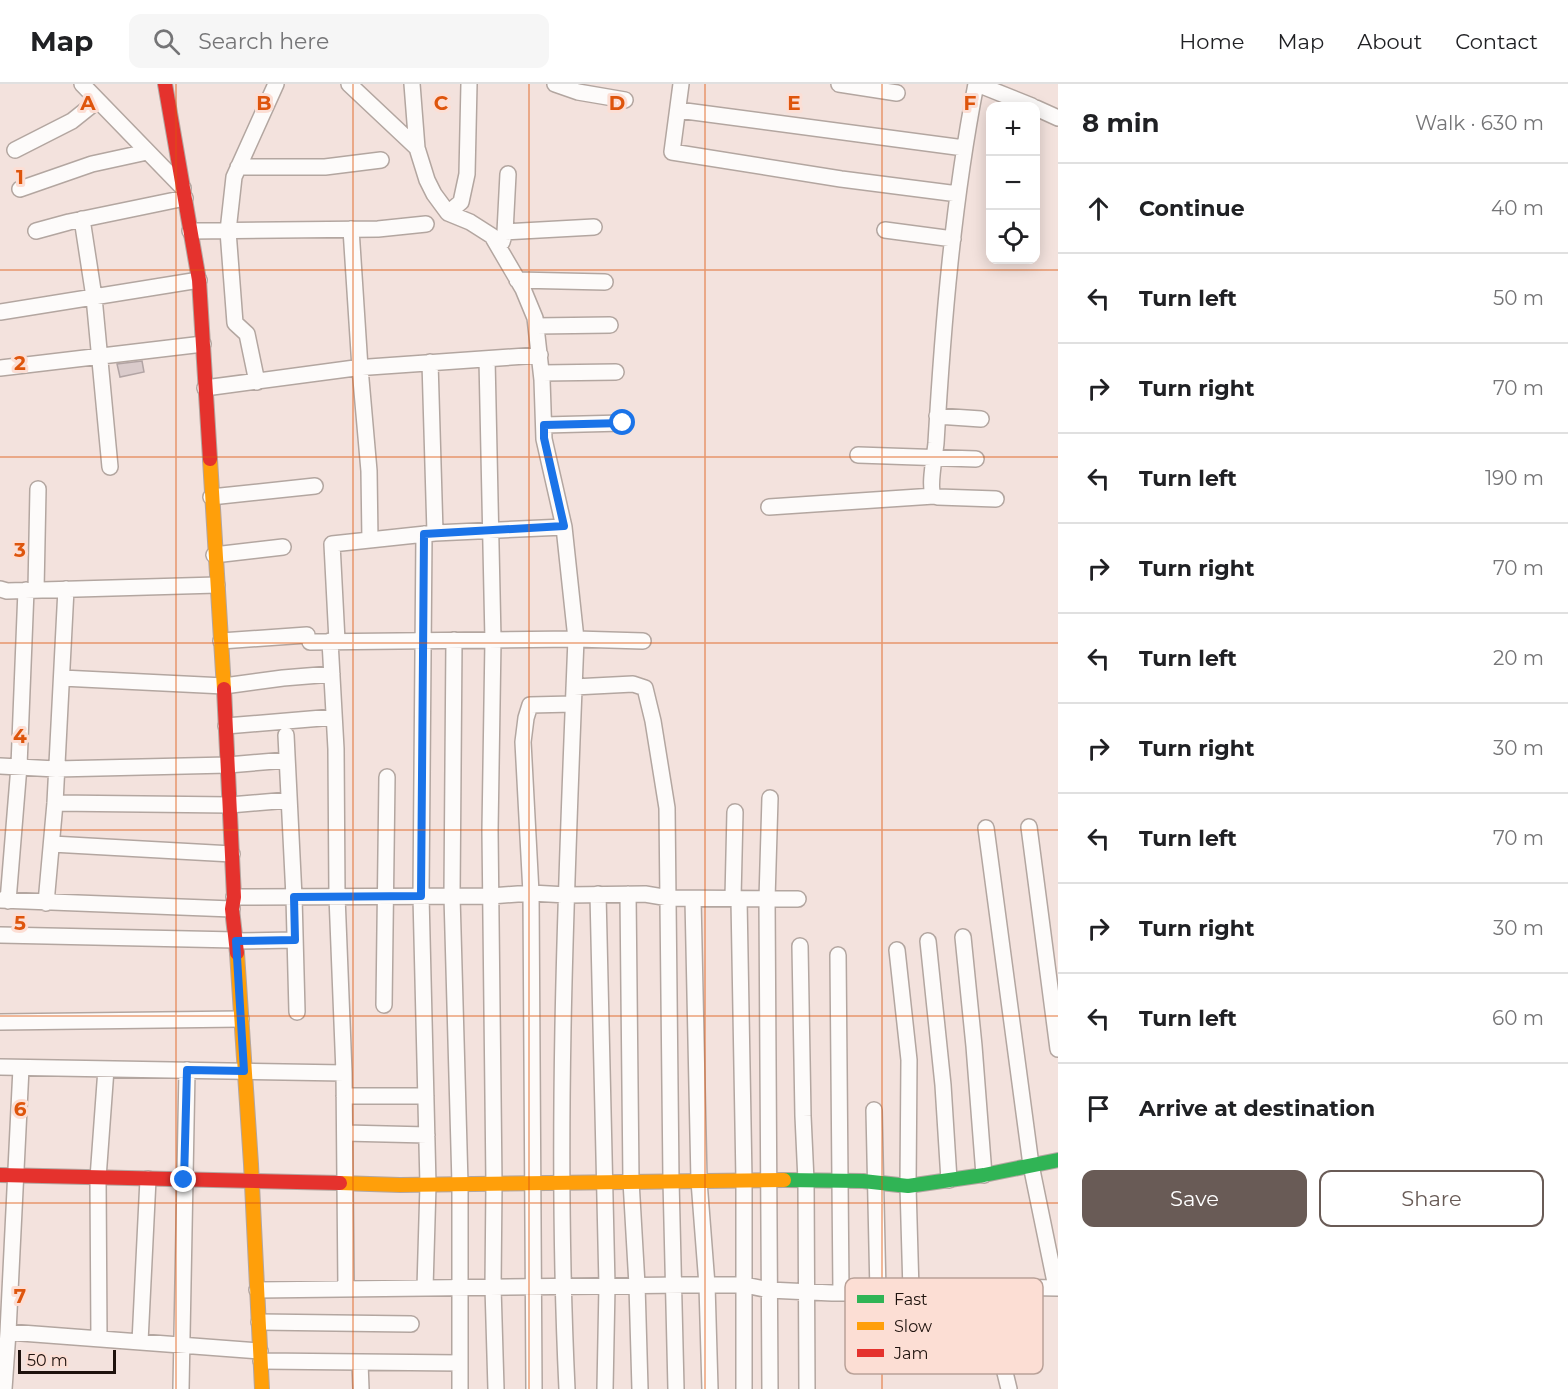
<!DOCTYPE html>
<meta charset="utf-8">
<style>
body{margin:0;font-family:Montserrat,sans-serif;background:#f6f6f6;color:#202124}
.controls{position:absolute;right:18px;top:18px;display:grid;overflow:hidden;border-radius:12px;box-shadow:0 3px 15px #0003}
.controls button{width:54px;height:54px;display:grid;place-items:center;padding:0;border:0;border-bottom:2px solid #e0e0e0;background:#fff;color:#202124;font:30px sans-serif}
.scale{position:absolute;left:18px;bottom:15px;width:98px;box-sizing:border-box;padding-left:6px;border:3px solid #1e120d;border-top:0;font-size:16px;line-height:21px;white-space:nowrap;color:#1e120d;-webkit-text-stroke:4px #fcded4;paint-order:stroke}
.stop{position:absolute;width:18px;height:18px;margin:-14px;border:4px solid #1a73e8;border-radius:50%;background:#fff}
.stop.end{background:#1a73e8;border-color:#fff;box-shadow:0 2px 6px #0008}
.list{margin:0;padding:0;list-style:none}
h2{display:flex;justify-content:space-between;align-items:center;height:78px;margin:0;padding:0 24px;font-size:26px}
h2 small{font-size:20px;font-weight:400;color:#757577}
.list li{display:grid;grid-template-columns:39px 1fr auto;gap:18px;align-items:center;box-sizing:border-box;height:90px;padding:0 24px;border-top:2px solid #e0e0e0}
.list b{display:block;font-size:22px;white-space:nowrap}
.list em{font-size:20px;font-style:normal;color:#757577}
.actions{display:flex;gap:12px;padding:18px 24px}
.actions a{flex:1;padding:14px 0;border:2px solid #695b56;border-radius:12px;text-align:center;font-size:21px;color:#695b56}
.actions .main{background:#695b56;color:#fff}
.icon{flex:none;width:33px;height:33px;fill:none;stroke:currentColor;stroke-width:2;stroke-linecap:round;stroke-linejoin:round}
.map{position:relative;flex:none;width:1058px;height:1305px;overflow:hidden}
header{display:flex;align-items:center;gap:36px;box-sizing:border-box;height:84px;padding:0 30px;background:#fff;border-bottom:2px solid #e0e0e0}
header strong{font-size:28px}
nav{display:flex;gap:33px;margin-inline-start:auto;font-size:21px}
.search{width:420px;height:54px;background:#f6f6f6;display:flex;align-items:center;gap:15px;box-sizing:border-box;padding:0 21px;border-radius:12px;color:#757577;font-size:22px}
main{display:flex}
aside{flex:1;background:#fff}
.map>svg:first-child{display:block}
.building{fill:#dacbcb;stroke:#b2a4a4;stroke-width:1.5}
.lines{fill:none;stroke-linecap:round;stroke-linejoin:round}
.street-casing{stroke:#b3a6a0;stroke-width:18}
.fast-casing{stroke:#b3a6a0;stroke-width:16}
.slow-casing{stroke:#b3a6a0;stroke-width:16}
.jam-casing{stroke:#b3a6a0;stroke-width:16}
.street{stroke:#fdfbfa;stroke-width:15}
.fast{stroke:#30b455;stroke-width:14}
.slow{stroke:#ff9f0a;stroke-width:14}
.jam{stroke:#e5322d;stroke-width:14}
.route{stroke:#1a73e8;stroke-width:8}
.grid{fill:none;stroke:#de550c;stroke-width:1.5;stroke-opacity:0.55}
.key{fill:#fcded4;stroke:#b9a198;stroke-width:1.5}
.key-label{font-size:16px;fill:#1e120d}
.grid-label{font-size:20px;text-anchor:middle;font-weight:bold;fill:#de550c;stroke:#fcded4;stroke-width:6;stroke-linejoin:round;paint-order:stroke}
</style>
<header>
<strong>Map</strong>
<div class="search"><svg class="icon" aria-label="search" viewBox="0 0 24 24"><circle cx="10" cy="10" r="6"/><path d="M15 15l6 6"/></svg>Search here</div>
<nav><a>Home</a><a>Map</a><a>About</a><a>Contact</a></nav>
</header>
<main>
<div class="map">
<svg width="1058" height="1305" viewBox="0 0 1058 1305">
<rect width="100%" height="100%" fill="#f3e2dd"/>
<path class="building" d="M142 277 144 288 120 293 117 280Z"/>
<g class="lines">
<defs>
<path id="street" d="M82 0 183 104
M349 0 417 64 427 96 434 110 448 129
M412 0 417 64
M555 0 578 8 625 16
M681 0 672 68 841 95 958 110
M839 0 897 9
M976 0C953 118 943 239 936 359 935 371 928 404 934 412L938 413 996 415
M977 0 1032 22
M1036 24 1058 34
M678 26 964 64
M15 66 72 37 97 17
M238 83H325L381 76
M20 105 92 80 147 68
M82 135 94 213 110 383
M351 145 360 284 369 387 370 456
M885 146 953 155
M36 147 69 138 185 114
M190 147 378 145 426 140
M505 148 594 143
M502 158 505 148 508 90
M517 196 605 198
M0 228 199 196
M536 242 610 241
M487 275 493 556 490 747 494 1100 493 1203 496 1305
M430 278 435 449
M0 284 203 260
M542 289 616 288
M257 298 247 250 235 239 228 147 234 93 276 0
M205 304 355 284 540 271
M937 332 981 335
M544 341 623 339
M858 371 976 375
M211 413 315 402
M769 423 934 412
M424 450 421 812 428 1101 425 1204
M214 471 283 463
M0 505 7 507 217 501
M36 506 38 405
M454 556 452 812 460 1100V1305
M221 557 307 551
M330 557 336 665 337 812 344 989 346 1204
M337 557 332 460 435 449 564 443
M310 558 576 555 564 443 544 355 542 296 535 234 523 205 492 152 470 138 448 129 461 118 467 90 469 0
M62 594 224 602 283 594 332 590
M574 603 633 600 645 604 653 637 667 724 671 1096 676 1305
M226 642 334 633
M286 651 294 813 297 928
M0 682 56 685 228 681 287 676
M55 719 230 721 289 716
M1029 743 1058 965
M986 744 1031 1081 1056 1203
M52 760 232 770
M598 810 607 1202 605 1305
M628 810 631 1097 637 1201 640 1305
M234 813 491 812 531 809 567 811 645 810 669 814 798 815
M733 814 735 728
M693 815 699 1097 707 1201 710 1305
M739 815 744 1096V1305
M0 816 232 825
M8 817 19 682 26 506
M46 819 55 719 66 505
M0 851 236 856
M963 853 974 962 984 1091
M236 857 295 856
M928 857 943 1001 949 1096
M800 862 803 1032 806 1097 807 1305
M897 866 909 976 908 1102 911 1207
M838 871 841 1209
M384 921 387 693
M0 938 241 935
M0 983 344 989
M344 1012H426
M874 1026 878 1209
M345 1049 427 1051
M257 1206 683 1201H745L769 1206 832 1209H878L1004 1203 1058 1204
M259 1238 411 1240
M8 1248 260 1267
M99 1255 98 1094 106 985
M140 1258 148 1095
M998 1260 1009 1305
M261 1277 460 1279
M360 1278 361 1305
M4 1305 8 1248 21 984
M181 1305 187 986
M534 1305 531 809 523 658 526 634 530 621 573 620
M567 1305C555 1055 566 805 576 555L643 557
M770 1305 767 815 770 714"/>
<path id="fast" d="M784 1096 863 1097 908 1102 984 1091 1058 1076"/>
<path id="slow" d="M210 375 224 605
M237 869 251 1080 262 1305
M340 1099 400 1101 784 1096"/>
<path id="jam" d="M165 0 199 196 210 375
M224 605 234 813 232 825 237 869
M0 1091 340 1099"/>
</defs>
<use href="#street" class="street-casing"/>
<use href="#fast" class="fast-casing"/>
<use href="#slow" class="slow-casing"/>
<use href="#jam" class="jam-casing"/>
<use href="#street" class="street"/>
<use href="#fast" class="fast"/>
<use href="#slow" class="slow"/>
<use href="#jam" class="jam"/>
</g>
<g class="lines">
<path class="route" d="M184 1096 187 986 244 987 236 857 295 856 294 813 421 812 424 450 564 442 544 354V341L623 339"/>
</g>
<path class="grid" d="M176 0V1305M353 0V1305M529 0V1305M705 0V1305M882 0V1305M0 186H1058M0 373H1058M0 559H1058M0 746H1058M0 932H1058M0 1119H1058"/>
<rect x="845" y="1194" width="198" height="96" rx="9" class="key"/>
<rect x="857" y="1211" width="27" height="8" fill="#30b455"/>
<rect x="857" y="1238" width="27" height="8" fill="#ff9f0a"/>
<rect x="857" y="1265" width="27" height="8" fill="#e5322d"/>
<g class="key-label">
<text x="894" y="1221">Fast</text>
<text x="894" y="1248">Slow</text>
<text x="894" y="1275">Jam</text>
</g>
<g class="grid-label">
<text x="88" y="26">A</text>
<text x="264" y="26">B</text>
<text x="441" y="26">C</text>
<text x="617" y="26">D</text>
<text x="794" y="26">E</text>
<text x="970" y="26">F</text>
<text x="20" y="100">1</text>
<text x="20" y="286">2</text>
<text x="20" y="473">3</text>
<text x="20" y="659">4</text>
<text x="20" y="846">5</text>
<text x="20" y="1032">6</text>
<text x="20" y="1219">7</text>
</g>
</svg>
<div class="controls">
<button>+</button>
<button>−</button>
<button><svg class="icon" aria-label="locate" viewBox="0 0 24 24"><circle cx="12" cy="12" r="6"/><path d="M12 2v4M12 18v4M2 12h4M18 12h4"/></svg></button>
</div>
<div class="scale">50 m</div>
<div class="stop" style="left:623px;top:339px"></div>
<div class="stop end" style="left:184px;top:1096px"></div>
</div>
<aside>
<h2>8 min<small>Walk · 630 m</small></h2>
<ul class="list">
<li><svg class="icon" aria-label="ahead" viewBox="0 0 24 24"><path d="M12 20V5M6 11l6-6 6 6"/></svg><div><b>Continue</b></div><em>40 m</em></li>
<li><svg class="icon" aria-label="left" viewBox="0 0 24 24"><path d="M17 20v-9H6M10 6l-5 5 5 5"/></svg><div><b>Turn left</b></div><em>50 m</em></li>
<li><svg class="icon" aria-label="right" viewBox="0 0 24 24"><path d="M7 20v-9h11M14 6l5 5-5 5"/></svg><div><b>Turn right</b></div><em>70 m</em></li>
<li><svg class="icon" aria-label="left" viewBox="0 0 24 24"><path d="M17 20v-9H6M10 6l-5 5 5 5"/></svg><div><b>Turn left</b></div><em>190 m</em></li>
<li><svg class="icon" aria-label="right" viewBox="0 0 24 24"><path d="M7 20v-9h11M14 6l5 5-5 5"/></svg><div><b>Turn right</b></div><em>70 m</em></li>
<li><svg class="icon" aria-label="left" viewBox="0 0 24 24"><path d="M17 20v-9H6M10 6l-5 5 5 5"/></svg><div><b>Turn left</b></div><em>20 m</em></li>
<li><svg class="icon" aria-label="right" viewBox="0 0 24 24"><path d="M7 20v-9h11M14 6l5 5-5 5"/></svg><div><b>Turn right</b></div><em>30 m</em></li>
<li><svg class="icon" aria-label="left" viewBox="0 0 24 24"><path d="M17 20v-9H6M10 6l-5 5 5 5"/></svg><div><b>Turn left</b></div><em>70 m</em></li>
<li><svg class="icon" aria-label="right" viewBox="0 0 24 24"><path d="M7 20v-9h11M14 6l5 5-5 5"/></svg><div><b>Turn right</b></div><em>30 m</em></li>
<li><svg class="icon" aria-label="left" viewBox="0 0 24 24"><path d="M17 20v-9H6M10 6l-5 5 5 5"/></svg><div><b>Turn left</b></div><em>60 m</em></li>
<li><svg class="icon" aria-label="arrive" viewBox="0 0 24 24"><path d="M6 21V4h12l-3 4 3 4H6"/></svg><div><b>Arrive at destination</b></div></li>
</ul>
<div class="actions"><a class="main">Save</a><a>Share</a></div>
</aside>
</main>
